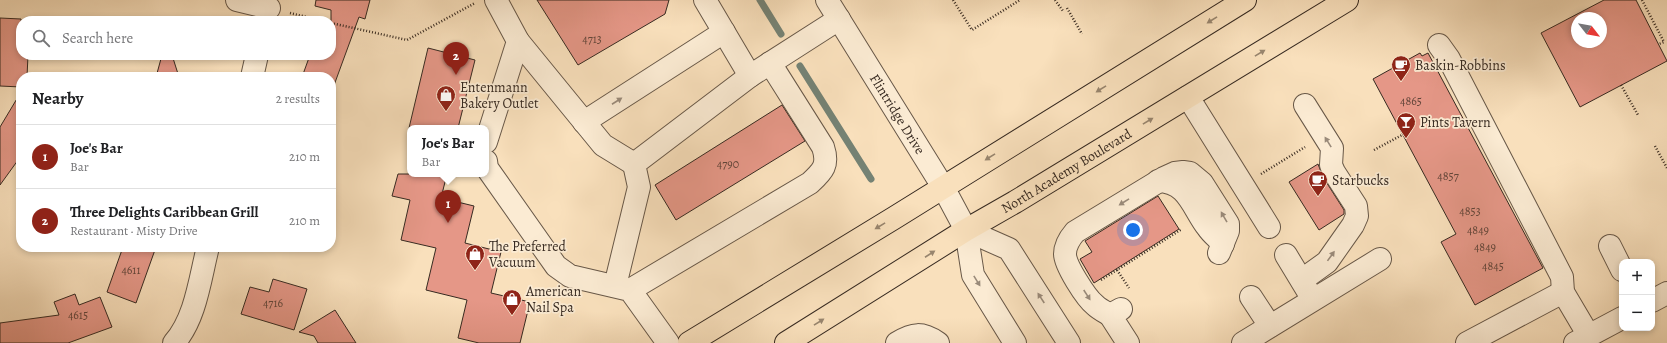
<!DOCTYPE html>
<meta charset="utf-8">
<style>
body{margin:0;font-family:Alegreya,serif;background:#f2f2f2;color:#202124}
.controls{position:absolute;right:12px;bottom:12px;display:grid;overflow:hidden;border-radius:8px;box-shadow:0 2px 6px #0003}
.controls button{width:36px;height:36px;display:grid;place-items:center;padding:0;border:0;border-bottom:1px solid #e0e0e0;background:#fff;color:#202124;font:20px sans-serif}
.compass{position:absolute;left:1571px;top:12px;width:36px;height:36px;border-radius:50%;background:#fff;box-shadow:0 2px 6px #0003;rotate:121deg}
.you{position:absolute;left:1133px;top:230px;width:14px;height:14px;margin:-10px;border:3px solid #fff;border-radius:50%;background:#1a73e8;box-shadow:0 0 0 6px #1a73e833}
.badge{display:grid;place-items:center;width:26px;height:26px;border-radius:50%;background:#8f2418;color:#fff;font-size:13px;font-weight:700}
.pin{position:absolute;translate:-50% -33px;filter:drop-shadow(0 1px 2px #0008)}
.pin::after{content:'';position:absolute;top:21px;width:14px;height:12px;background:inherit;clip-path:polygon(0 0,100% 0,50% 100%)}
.popup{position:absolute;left:407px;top:125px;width:82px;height:52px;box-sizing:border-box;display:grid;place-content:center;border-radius:8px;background:#fff;filter:drop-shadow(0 1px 3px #0005);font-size:13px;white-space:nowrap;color:#757577}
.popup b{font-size:15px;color:#202124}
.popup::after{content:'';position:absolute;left:50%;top:100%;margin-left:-8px;border:8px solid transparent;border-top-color:#fff}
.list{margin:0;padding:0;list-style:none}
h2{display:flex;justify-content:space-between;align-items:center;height:52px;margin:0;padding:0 16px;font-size:17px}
h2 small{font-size:13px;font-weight:400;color:#757577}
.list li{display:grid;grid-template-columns:26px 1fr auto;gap:12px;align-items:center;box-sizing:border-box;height:64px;padding:0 16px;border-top:1px solid #e0e0e0}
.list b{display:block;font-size:15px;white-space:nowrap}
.list p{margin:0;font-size:13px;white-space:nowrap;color:#757577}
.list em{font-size:13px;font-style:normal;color:#757577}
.icon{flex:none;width:22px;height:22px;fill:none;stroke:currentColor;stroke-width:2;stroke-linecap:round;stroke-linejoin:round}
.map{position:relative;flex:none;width:1667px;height:343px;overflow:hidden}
.search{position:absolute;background:#fff;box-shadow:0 2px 6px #0003;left:16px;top:16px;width:320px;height:44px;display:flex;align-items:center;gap:10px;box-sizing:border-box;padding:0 14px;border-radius:16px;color:#757577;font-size:15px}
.panel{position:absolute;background:#fff;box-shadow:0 2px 6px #0003;left:16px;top:72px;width:320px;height:180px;border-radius:16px}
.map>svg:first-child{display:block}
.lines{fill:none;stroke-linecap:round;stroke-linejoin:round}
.stream{stroke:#758274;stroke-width:7}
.building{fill:#e59787;stroke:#372a21;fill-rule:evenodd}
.minor-casing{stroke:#685848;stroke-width:24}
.highway-casing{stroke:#372a21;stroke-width:24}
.path{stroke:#372a21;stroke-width:2.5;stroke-dasharray:1 2;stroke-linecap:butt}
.minor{stroke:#fbebd3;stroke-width:22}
.highway{stroke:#f9e0bc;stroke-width:22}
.oneway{fill:#98856e}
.oneway2{fill:#998a7a}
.labels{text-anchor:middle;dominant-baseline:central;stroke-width:3.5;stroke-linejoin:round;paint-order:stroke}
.number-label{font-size:12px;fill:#62453a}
.poi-label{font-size:14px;fill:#372a21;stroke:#fbebd3;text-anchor:start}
.street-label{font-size:14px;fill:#372a21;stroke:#fbebd3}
</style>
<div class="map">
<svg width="1667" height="343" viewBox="0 0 1667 343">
<rect width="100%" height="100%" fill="#f9e0bc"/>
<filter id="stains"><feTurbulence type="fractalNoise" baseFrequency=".005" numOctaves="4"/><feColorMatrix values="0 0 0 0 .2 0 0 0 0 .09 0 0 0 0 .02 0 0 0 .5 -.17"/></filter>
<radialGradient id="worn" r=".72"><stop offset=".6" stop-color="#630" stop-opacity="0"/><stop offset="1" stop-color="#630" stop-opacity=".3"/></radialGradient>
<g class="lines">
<path class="stream" d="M760 0 781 34
M800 66 871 179"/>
</g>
<path class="building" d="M316 0H370L365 19 359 17 333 88 331 87V77H302L310 55H331V10L315 6Z
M537 0H669L665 14 578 65Z
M1604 0H1636L1667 61 1580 107 1541 33ZM1577 18H1601V42H1577Z
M0 18 21 19V55H28L27 77H21V87L0 86Z
M428 48 475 60 458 128H409Z
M1420 53 1422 56 1428 53 1543 268 1475 305 1441 242 1456 234 1373 79Z
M162 55H172L179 77H156Z
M21 92V156L0 185V127Z
M782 105 805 141 676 220 655 185Z
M1318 164 1323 177 1344 210V214L1319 230 1289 182Z
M398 174H447L441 198 474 206 465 243 501 252 491 293 530 302 520 343H479L458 338 467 300 426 290 436 248 401 240 410 200 392 196Z
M1158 196 1179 229 1094 283 1080 259 1092 252 1085 241Z
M123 247H156L136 303 107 292Z
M273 279 307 289 294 330 241 314 250 287 269 292Z
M75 294 79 305 100 297 112 327 68 343H0V323L59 315 54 302Z
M335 310 356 343H318L314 336 299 332Z"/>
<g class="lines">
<defs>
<g id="minor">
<path d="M237 0 269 8"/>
<path d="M705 0 750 76 839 19"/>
<path id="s1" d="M827 0 943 187 966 230 973 275 1015 343"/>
<path d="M518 41 603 145 634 164"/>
<path d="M1439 45 1449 59 1562 277 1563 292 1589 336"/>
<path d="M252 77 257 55"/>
<path d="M1188 97 1269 227"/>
<path d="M584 122 724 32"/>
<path d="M486 142 518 41 496 0"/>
<path d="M486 161 487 168 556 266 570 276 630 290 668 343"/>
<path d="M1158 181C1189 182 1192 208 1208 228 1212 234 1218 238 1223 244"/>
<path d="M966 230 1009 249 1069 343"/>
<path d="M1610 246 1622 270"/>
<path d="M1286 255 1309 293"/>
<path d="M1302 280 1327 262 1353 225 1357 216 1356 206 1334 172 1331 165 1332 148 1305 105"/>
<path d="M615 286 639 187 634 164 750 76"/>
<path d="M630 290 810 183C823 171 829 165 823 147L770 63"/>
<path d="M1251 297 1270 326"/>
<path d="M1652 301 1667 293"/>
<path d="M1121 309 1110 315 1128 343"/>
<path d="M1110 315C1105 312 1099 309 1095 305 1086 298 1065 265 1065 254 1065 246 1069 239 1075 232L1164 178 1175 173 1183 172 1190 173 1202 183 1228 224V231L1219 253"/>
<path d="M174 343C196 318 200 278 208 247"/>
<path d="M897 343C913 333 922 332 938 343"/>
<path d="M1243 343 1380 259"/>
<path d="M1467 343 1563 292"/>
<path d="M1575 343 1622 318"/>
</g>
<g id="highway">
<path d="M689 343 894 218 1245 0"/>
<path id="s2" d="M786 343 966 230 1015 202 1347 0"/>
</g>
</defs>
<use href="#minor" class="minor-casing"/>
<use href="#highway" class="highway-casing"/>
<path class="path" d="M953 0 972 30 1020 0
M1055 0 1063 11
M1642 0 1664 42 1659 44
M1067 8 1082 34
M290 13 323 21
M331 23 407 40 475 3
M1621 85 1638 115
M1655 146 1667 168
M1374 150 1402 135
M1261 174 1305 147
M1117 270 1129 288
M1101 280 1182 229"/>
<use href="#minor" class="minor"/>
<use href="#highway" class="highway"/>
</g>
<defs><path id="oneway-solid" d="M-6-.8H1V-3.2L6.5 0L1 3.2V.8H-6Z"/></defs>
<g class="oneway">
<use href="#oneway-solid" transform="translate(1212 20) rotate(148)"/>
<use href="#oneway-solid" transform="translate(1260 53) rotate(-31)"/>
<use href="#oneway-solid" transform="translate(1101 89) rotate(148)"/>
<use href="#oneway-solid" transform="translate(1148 121) rotate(-31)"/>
<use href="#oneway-solid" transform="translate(990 157) rotate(148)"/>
<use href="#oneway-solid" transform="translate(880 226) rotate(149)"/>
<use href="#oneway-solid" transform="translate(930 254) rotate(-33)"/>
<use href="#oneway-solid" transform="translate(819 322) rotate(-32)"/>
</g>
<g class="oneway2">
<use href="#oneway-solid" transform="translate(617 101) rotate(-33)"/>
<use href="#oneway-solid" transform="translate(1328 142) rotate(-122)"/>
<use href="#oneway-solid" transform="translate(1124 202) rotate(148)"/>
<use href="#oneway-solid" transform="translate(1224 217) rotate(-120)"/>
<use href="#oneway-solid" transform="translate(1331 256) rotate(-54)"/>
<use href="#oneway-solid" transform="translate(977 281) rotate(58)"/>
<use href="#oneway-solid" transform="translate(1087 295) rotate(57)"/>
<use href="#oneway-solid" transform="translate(1041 298) rotate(-123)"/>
</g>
<defs>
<symbol id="cafe-pin" viewBox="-11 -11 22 30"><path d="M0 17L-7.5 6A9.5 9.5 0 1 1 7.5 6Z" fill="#8f2418" stroke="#fbebd3"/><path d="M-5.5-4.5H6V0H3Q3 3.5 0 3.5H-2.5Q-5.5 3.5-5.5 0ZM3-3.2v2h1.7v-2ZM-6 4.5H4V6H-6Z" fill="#fff"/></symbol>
<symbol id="shop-pin" viewBox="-11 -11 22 30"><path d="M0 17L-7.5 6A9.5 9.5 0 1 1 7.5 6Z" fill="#8f2418" stroke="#fbebd3"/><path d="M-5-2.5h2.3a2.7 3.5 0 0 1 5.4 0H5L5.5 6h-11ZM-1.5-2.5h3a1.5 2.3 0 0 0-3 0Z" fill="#fff"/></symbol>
<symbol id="bar-pin" viewBox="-11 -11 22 30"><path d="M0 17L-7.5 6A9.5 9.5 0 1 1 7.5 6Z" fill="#8f2418" stroke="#fbebd3"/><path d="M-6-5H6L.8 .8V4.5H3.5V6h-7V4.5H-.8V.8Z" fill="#fff"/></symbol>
</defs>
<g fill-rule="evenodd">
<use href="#cafe-pin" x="1390" y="54" width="22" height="30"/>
<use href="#shop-pin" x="435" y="84" width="22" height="30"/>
<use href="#bar-pin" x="1395" y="111" width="22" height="30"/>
<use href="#cafe-pin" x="1307" y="169" width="22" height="30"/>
<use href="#shop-pin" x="464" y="243" width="22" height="30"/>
<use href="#shop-pin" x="501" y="288" width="22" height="30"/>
</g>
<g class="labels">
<g class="number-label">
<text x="592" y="39">4713</text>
<text x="1411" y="101">4865</text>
<text x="728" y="164">4790</text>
<text x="1448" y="176">4857</text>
<text x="1470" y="211">4853</text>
<text x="1478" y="230">4849</text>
<text x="1485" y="247">4849</text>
<text x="1493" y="266">4845</text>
<text x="131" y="270">4611</text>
<text x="273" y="303">4716</text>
<text x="78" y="315">4615</text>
</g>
<g class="poi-label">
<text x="1415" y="65">Baskin-Robbins</text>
<text x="460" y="87">Entenmann<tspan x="460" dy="16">Bakery Outlet</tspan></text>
<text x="1420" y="122">Pints Tavern</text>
<text x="1332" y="180">Starbucks</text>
<text x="489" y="246">The Preferred<tspan x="489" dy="16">Vacuum</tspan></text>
<text x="526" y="291">American<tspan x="526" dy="16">Nail Spa</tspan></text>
</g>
<g class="street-label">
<text stroke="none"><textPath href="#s1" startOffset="134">Flintridge Drive</textPath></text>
<text stroke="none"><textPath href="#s2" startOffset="329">North Academy Boulevard</textPath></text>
</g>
</g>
<rect width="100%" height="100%" filter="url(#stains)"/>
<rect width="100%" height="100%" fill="url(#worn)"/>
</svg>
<div class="controls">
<button>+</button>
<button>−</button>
</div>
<svg class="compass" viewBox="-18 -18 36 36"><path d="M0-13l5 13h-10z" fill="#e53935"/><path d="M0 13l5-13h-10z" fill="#757577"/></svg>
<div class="you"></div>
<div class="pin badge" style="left:448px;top:223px">1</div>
<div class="popup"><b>Joe's Bar</b>Bar</div>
<div class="pin badge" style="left:456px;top:75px">2</div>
<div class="search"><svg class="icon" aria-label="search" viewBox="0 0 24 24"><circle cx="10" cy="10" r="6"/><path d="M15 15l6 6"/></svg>Search here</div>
<section class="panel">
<h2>Nearby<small>2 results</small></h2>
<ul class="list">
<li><span class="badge">1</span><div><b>Joe's Bar</b><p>Bar</p></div><em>210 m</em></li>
<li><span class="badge">2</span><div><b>Three Delights Caribbean Grill</b><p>Restaurant · Misty Drive</p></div><em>210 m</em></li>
</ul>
</section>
</div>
